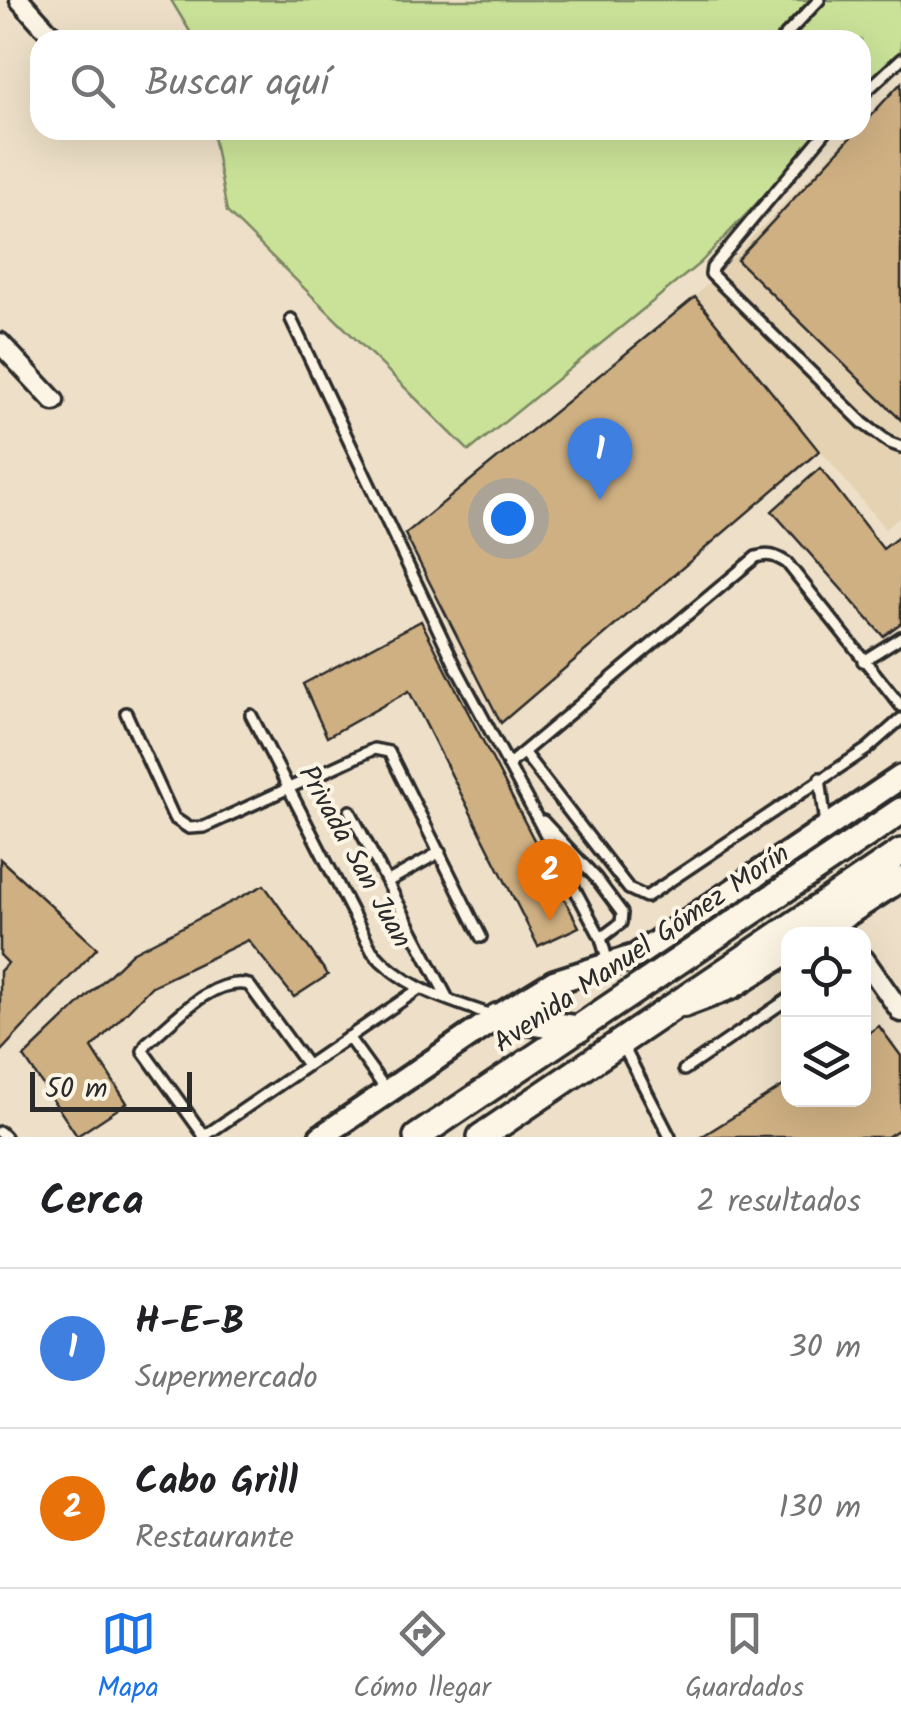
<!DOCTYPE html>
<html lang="es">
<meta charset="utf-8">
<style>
body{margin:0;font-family:Kalam,sans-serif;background:#f6f6f6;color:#202124}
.controls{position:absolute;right:30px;bottom:30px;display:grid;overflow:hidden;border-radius:20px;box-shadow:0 10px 40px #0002}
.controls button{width:90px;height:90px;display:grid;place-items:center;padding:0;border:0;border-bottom:2px solid #e0e0e0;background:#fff;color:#202124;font:50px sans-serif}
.scale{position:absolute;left:30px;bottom:25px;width:162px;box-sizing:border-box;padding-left:10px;border:5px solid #2b2b2b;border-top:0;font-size:28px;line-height:35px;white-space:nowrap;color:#2b2b2b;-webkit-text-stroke:8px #fcf5e5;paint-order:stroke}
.you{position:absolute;left:508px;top:518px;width:35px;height:35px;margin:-25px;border:8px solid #fff;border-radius:50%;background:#1a73e8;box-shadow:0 0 0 15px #1a73e833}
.badge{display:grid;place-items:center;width:65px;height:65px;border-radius:50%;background:#1a73e8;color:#fff;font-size:32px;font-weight:700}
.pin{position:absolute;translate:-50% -82px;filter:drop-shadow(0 2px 5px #0008)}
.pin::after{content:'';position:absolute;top:52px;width:35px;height:30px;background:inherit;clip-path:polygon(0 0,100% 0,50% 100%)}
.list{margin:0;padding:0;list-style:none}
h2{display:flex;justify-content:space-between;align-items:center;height:130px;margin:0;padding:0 40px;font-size:42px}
h2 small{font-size:32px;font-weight:400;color:#757577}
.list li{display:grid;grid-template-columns:65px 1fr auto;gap:30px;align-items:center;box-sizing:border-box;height:160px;padding:0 40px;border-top:2px solid #e0e0e0}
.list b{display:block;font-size:38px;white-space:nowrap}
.list p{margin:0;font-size:32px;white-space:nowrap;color:#757577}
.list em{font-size:32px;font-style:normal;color:#757577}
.icon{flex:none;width:55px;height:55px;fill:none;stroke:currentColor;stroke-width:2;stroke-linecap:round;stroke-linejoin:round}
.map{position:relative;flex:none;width:901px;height:1137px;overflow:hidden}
.search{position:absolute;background:#fff;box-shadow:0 10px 40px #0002;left:30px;right:30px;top:30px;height:110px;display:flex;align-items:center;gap:25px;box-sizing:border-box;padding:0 35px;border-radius:30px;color:#757577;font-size:38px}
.sheet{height:450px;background:#fff}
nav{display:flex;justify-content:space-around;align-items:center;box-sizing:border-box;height:140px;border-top:2px solid #e0e0e0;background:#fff;font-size:28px;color:#757577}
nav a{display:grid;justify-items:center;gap:5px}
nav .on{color:#1a73e8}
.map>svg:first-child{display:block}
.built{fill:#e5d2b3}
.green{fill:#cae298;stroke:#7a8662;stroke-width:2.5}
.building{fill:#cfb083;stroke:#2b2b2b;stroke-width:2.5}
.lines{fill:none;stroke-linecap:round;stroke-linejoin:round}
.service-casing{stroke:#2b2b2b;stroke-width:16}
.minor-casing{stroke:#2b2b2b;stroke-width:25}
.tertiary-casing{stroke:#2b2b2b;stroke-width:30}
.secondary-casing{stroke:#2b2b2b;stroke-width:32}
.service{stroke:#fcf5e5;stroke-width:9}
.minor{stroke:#fcf5e5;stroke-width:18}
.tertiary{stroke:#fcf5e5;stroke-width:22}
.secondary{stroke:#fcf5e5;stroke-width:25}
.labels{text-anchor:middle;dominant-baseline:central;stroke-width:8;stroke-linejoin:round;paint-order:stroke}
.street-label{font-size:28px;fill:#2b2b2b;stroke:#fcf5e5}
</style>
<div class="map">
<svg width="901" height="1137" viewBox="0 0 901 1137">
<rect width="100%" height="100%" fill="#eee0c8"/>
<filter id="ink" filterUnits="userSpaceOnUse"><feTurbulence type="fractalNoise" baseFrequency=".01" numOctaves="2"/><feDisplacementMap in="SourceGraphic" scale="20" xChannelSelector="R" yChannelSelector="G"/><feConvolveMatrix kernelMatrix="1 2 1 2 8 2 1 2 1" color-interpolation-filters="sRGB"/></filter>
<g filter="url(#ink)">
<path class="built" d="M901 81V516L885 529 695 297 854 130H861V123Z"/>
<path class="green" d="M171 0H901V50L861 93V40H195Z
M212 130H826L700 263 469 451 227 212Z"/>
<path class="building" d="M901 83V420L737 260Z
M695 297 819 451 501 723 405 534Z
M820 468 883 549 901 535V623L883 636 772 511Z
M421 621 579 927 538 946 409 691 327 737 303 684Z
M0 859 97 948 0 1052V971L8 963 0 955Z
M264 885 328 975 294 997 248 940 152 986 92 1048 127 1103 77 1136 24 1057 132 953Z
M879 1026 901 1056V1128L887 1137H701L788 1083V1100H864V1036Z"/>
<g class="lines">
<defs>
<path id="service" d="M781 40 819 0
M861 96 901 59
M827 130 712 268 711 274 863 423 890 443 901 447
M291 319 457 669 601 938 608 963
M863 661 901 637
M126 713 174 818 189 828 204 827 374 749 389 752 481 937
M251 715 372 951C404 989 449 1000 494 1016
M523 752 629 889 646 897 867 749 901 719
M508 765 756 557C769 553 776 556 787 563L901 706
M820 778 826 825
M350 811 448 999
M543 821 596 878 622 913 621 923 601 938
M387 882 440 852
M348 1037 387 1091
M623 1046 670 1137
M684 1070 788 999
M0 1132 5 1137
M203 1137 419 989
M205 1137 143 1051 147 1043C173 1022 212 976 249 985L307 1065"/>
<path id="minor" d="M20 0 56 40
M0 343 54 401
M864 959 901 1012"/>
<path id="tertiary" d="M817 934 901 879
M684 1005 732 987 788 952
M321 1137 497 1017 554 982 636 956 901 777"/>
<path id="secondary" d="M497 1017 579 1029
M417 1137 901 811
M481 1137 901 852"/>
</defs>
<use href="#service" class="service-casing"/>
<use href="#minor" class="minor-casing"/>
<use href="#tertiary" class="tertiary-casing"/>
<use href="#secondary" class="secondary-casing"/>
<use href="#service" class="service"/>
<use href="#minor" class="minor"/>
<use href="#tertiary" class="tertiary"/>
<use href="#secondary" class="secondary"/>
</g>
</g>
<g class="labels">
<g class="street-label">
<text transform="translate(354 857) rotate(61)">Privada San Juan</text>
<text transform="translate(642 949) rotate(-34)">Avenida Manuel Gómez Morín</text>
</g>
</g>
</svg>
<div class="controls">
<button><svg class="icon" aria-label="locate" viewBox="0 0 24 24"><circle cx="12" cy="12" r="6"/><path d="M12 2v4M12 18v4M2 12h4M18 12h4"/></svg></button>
<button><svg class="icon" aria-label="layers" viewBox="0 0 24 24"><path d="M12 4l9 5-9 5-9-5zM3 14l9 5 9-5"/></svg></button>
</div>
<div class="scale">50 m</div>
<div class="you"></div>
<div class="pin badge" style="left:600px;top:500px;background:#3f7fe0">1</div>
<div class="pin badge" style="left:550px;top:921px;background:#e8710a">2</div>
<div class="search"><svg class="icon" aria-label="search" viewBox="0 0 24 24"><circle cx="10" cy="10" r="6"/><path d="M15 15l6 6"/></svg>Buscar aquí</div>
</div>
<section class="sheet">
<h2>Cerca<small>2 resultados</small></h2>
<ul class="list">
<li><span class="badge" style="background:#3f7fe0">1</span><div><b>H-E-B</b><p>Supermercado</p></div><em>30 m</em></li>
<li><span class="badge" style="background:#e8710a">2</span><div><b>Cabo Grill</b><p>Restaurante</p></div><em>130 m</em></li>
</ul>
</section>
<nav>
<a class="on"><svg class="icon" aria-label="map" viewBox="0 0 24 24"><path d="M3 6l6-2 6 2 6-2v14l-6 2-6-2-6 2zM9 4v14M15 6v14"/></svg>Mapa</a>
<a><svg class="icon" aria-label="directions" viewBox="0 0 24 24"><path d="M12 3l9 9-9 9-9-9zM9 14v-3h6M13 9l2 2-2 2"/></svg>Cómo llegar</a>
<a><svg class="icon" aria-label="saved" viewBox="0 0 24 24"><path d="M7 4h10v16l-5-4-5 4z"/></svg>Guardados</a>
</nav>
